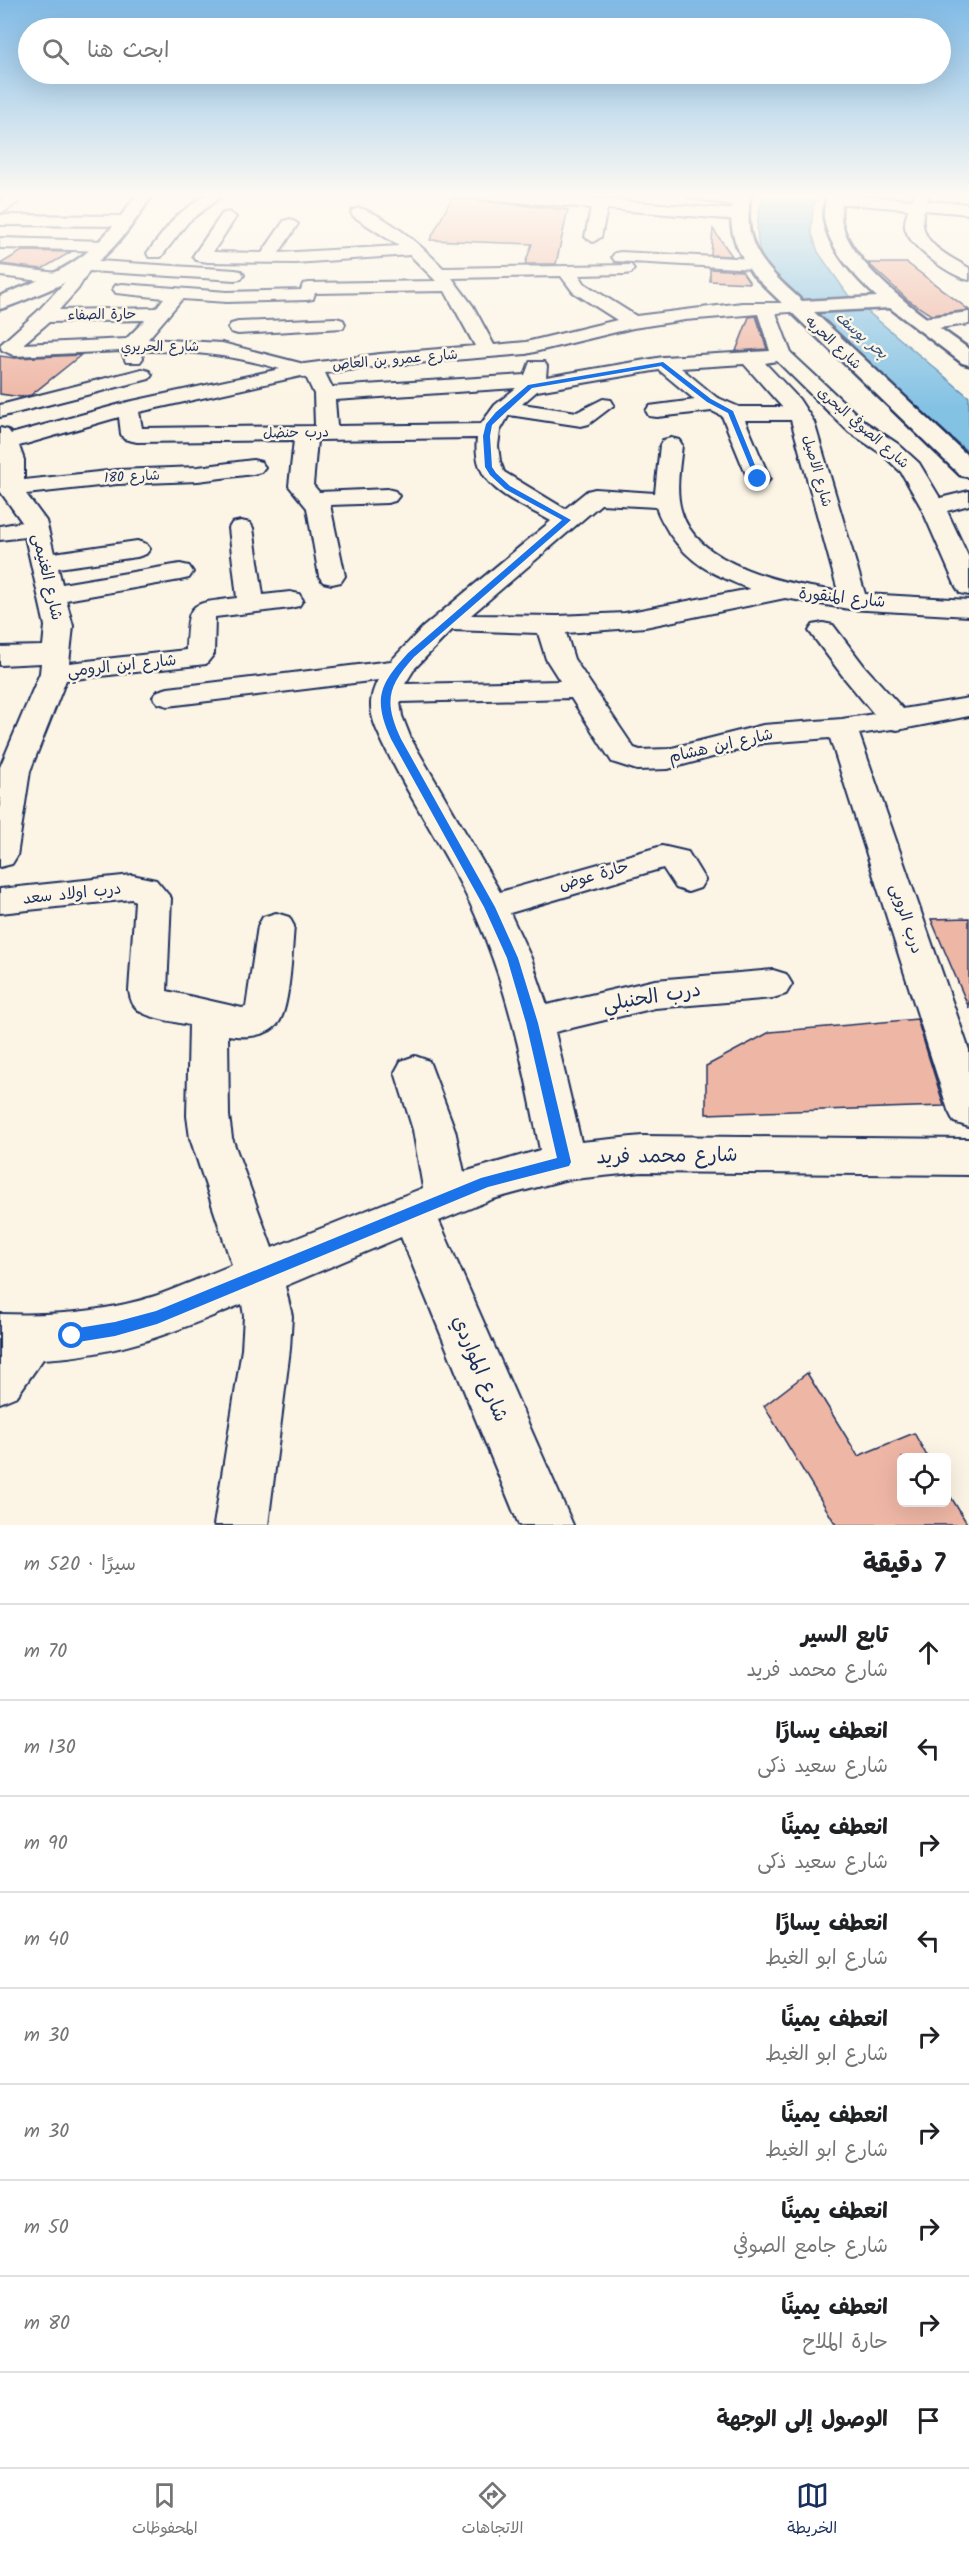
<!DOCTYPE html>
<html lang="ar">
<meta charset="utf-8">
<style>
body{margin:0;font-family:Kalam,"Playpen Sans Arabic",sans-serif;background:#f2f2f2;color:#202124;direction:rtl}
.controls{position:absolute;right:18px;bottom:18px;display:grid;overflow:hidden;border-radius:9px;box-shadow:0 6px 24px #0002}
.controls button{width:54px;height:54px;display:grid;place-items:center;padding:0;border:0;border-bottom:2px solid #e0e0e0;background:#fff;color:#202124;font:30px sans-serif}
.stop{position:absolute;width:18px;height:18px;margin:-14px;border:4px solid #1a73e8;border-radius:50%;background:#fff}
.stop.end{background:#1a73e8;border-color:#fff;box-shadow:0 2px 6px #0008}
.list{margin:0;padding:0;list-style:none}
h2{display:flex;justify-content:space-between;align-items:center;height:78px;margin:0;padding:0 24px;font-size:26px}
h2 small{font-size:20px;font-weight:400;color:#757577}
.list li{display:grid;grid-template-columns:39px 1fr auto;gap:18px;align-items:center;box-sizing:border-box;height:96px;padding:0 24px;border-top:2px solid #e0e0e0}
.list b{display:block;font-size:22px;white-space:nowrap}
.list p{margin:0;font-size:20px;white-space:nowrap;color:#757577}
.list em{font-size:20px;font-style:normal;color:#757577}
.icon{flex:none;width:33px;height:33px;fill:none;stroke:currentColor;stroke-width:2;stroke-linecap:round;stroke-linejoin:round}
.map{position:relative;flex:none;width:969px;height:1525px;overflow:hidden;direction:ltr}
.search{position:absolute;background:#fff;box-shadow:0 6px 24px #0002;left:18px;right:18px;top:18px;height:66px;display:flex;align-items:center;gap:15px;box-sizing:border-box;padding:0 21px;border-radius:33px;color:#757577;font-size:22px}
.sheet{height:942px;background:#fff}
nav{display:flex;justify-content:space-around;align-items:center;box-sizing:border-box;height:84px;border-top:2px solid #e0e0e0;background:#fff;font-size:16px;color:#757577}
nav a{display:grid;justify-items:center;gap:3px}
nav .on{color:#1b2f5e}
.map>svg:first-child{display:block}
.water{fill:#84c2e4;stroke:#5a87ae;stroke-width:1.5}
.building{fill:#eeb6a5;stroke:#1b2f5e;stroke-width:1.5}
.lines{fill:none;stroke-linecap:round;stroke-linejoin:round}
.street-casing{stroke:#1b2f5e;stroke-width:4}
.secondary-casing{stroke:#1b2f5e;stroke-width:5}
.street{fill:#fcf5e5;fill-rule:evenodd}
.secondary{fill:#fcf5e5;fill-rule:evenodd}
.route{fill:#1a73e8}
.labels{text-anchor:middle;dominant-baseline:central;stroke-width:5;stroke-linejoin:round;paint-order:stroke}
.far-street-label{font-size:14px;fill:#1b2f5e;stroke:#fcf5e5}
.far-water-label{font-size:15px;font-style:italic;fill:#355480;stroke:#fcf5e5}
.street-label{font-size:16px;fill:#1b2f5e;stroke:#fcf5e5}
.near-street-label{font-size:20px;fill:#1b2f5e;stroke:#fcf5e5}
</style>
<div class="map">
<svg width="969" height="1525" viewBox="0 0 969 1525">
<rect width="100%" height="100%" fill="#fcf5e5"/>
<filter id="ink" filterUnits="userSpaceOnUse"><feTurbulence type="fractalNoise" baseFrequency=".0167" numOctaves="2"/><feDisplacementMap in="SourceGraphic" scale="12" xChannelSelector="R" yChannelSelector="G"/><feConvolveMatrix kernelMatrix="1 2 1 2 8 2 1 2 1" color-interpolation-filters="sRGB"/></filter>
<g filter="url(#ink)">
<path class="water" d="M765 194H819L813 208 811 231 818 252 848 295 969 397V453C917 407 865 362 815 314 801 301 769 273 762 257 754 239 757 210 765 194Z"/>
<path class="building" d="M452 198 568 210 556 264H525L532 244 430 240Z
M713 229 732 256 711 255Z
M22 251 71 252 42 269 0 264Z
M868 263H907L969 310 931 315 908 300Z
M710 269 742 271 750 283 710 281Z
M756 316 767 349 736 351 749 317Z
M81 355 31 395 21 397 0 394V356L15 358Z
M969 918V1008L931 919Z
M917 1019 944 1106 706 1114V1066L770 1032Z
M807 1373 858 1456 914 1433 928 1458H902V1503H946V1489L968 1525H836L764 1406Z"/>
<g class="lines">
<defs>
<path id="street" d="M11 194H29L6 211 0 213V201Z
M207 194H225L188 222 161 257H149L147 253 176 216Z
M472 194H533L738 210 746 215 738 220 607 209 601 237 593 242 585 237 591 208 480 199Z
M837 194 912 200 915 194H929L927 201 969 204V214L924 210C916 242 945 254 969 268V280C951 276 908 247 905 227 904 221 907 215 908 209L833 203 825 198 828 195Z
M359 208C387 215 424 248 443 268L631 265 634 269 631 273 625 274 579 275 585 284 636 316 742 303H803L805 307 803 311 776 313 791 353 865 422 898 444 919 463 940 498 969 491V505L947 511 969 558V595L960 593 956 587 921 507 901 472 882 454 849 432 777 361 765 363 799 399 814 422 865 594 969 600V616L849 609 785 598 645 627 566 633 574 659 634 748 640 750 668 749 763 725 842 719 874 714 845 679 809 631 813 625 823 623 833 625 865 667 903 709 969 698V716L897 730 892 729 859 734 969 1050V1127L954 1122 948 1110 830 738 764 743 668 769 637 770 612 762 571 698 400 702 402 716 411 739 500 892 662 846 688 852 705 880 700 888 688 892 676 888 663 868 510 913 531 958 547 1005 655 980 773 970 786 974 792 984 786 994 773 998 655 1008 555 1032 581 1142 642 1136 969 1139V1175L642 1172 564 1180 493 1199 439 1221 573 1525H519L401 1237 285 1286 292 1316 290 1349 268 1525H214L242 1349 244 1316 242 1304C172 1333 120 1355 43 1359L17 1396 0 1403V1314C51 1316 106 1312 155 1296 181 1287 207 1275 232 1265L190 1138 187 1116 189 1025C177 1022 146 1018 137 1009 132 1005 130 997 129 991L135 901 132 899 0 913V889L132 875 156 880 171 898 167 991 242 1008 246 1007 258 926 263 917 276 913 289 917 294 926C292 948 290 1006 279 1022 269 1037 244 1038 228 1035L229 1116 232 1138 272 1248 423 1188 413 1130 395 1072 401 1061 415 1056 429 1061 455 1130 464 1172 540 1150C523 1063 507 981 469 901 441 842 401 786 376 728 369 710 369 697 378 680L168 706 158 703 153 697 158 691 168 688 391 661 422 628 551 521C514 500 471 488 477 438L317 440 313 485 319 492 387 489 395 491 399 496 395 501 387 503 330 505 345 576 341 582 332 584 323 582 319 576 307 508 289 486 294 440 137 442 124 439 121 434 119 417 19 446 24 460V480L117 470 198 467 253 460 261 462 265 467 261 472 253 474 198 481 117 484 26 494 46 521 54 553 137 541 146 544 150 549 146 554 137 557 58 568 62 584 180 564 189 566 193 572 189 578 180 580 66 600 73 626 69 663 186 650C188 601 188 604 237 598L229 528 232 523 241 521 250 523 253 528 263 595 290 592 299 594 303 600 299 606 290 608 215 617 214 654 206 664 66 680 30 771 17 856 12 864 0 867V767L40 673 41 663 0 665V647L43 646 45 626 25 537 0 540V526L22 522 0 491V428L8 430 11 434 128 402 280 369C234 355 188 350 141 351L143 358 140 362H126L121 351 15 356 2 350 0 345 37 312 64 283 77 261 83 260 235 270 241 271 244 275 241 279 235 280 89 271 78 289 59 310 156 308 164 298 116 293 113 289 116 285 122 284 227 292 301 290 303 284 309 283 436 281 410 255 295 263 208 262 196 260 193 256 222 214 228 212 236 217 213 252 262 253 284 221 290 219 298 224 279 253 399 246 353 216 351 213 353 210ZM561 276 573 292 617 320 526 342 494 345 473 306 452 278ZM445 291 475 346 380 354 304 364 222 343 148 339 182 299 227 302 307 300 313 299 315 293ZM758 314 770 351 663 357 546 377 547 366 544 362H530L525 375 332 387 325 373 380 366 526 354 633 328 685 320ZM145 320 126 339 23 344 49 322ZM744 364 782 407H739L716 397 681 368ZM659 370 695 400 649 406 646 411 649 416 657 417 712 411 722 416 750 484 758 486 766 484 770 479 745 420H791L838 591C789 585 696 566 681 510 675 489 680 466 682 445L679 440 671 438 663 440 660 445 655 493 595 489 587 491 565 509 504 472 500 461 498 446 500 431 509 415 581 426 589 424 614 405 611 400 603 399 577 412 522 404 537 391ZM301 376 307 379 314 394 315 426 142 428 139 412ZM516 388 495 405 481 424 337 426 335 400ZM601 504 656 507C659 517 664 524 669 533 692 566 713 574 750 589L625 613 558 616 471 615ZM452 630 538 633 546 659 560 681 405 684 415 668Z
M0 215 126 216 134 221 126 226 0 225Z
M0 238 106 241 114 246 106 251 0 248Z
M621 252 754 259 760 260 763 264 760 268 754 269 615 261 612 257 615 253Z
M0 266 57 273 63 274 66 278 63 282 57 283 0 276Z
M969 312V324L923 330 916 328 914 324 916 320 923 318Z
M336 318 343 320 345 324 343 328 238 334 231 332 228 328 231 324 238 322Z
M142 369 149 371 152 375 149 379 0 417V405Z"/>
<path id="secondary" d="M137 194H153C119 246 99 270 39 294 27 299 14 305 0 309V296C71 268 93 258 137 194Z
M686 194H720L734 196 735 194H751C740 247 766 268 802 301L877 297C856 278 828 248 824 218 823 211 826 201 827 194H843C843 201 840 209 841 217 845 265 932 322 969 349V365L962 363 890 308 814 312 969 457V477L960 475 753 275C738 253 728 232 732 205L688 197Z"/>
</defs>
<use href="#street" class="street-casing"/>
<use href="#secondary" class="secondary-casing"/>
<use href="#street" class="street"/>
<use href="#secondary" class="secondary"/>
</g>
</g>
<linearGradient id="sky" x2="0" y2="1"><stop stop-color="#80bae6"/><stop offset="0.48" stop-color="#fefaf3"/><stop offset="1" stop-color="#fefaf3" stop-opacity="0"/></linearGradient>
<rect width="969" height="407" fill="url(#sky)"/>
<path class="route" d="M663 362 711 399 733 411 761 480 755 479 728 413 707 402 661 366 532 388 492 425 490 436 492 467 496 473 510 486 571 520 414 657C387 687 384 702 401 739L495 907 518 958 538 1023 571 1162 569 1166 488 1187 157 1324 115 1336 72 1343 67 1341 65 1336 67 1331 72 1329 115 1322 156 1311 481 1178 557 1158 526 1023 507 958 484 907 391 739C373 699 379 685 408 653L562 520 505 489 490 475 485 467 483 436 486 424 496 412 528 385Z"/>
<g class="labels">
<g class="far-street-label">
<text transform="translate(102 315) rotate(-1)">حارة الصفاء</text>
<text transform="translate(833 343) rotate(43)">شارع الحريه</text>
<text x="160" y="347">شارع الحريري</text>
<text transform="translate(395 360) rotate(-5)">شارع عمرو بن العاص</text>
<text transform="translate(863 428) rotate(41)">شارع الصوفي البحرى</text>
<text transform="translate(296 433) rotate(-1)">درب حنضل</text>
<text transform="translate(817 471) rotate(74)">شارع الاصيل</text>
<text transform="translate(132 477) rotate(-3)">شارع 180</text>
</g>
<g class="far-water-label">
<text transform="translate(861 336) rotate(41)">بحر يوسف</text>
</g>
<g class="street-label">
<text transform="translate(47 577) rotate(77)">شارع الغنيمى</text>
<text transform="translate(842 598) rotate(6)">شارع المنقورة</text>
<text transform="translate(122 666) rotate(-6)">شارع ابن الرومي</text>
<text transform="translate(721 746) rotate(-13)">شارع ابن هشام</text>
<text transform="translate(594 876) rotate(-16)">حارة عوض</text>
<text transform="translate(72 894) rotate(-6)">درب اولاد سعد</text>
<text transform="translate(906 919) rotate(72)">درب الروبى</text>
</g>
<g class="near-street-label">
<text transform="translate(652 998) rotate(-9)">درب الحنبلي</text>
<text transform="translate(667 1157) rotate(-1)">شارع محمد فريد</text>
<text transform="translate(479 1369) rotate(67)">شارع المواردي</text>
</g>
</g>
</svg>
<div class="controls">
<button><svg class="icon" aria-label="locate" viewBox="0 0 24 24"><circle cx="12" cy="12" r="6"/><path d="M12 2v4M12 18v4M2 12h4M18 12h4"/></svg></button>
</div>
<div class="stop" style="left:72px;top:1336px"></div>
<div class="stop end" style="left:758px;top:479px"></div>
<div class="search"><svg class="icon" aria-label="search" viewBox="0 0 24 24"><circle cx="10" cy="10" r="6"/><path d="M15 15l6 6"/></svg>ابحث هنا</div>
</div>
<section class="sheet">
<h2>7 دقيقة<small>سيرًا · 520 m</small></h2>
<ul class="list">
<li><svg class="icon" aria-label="ahead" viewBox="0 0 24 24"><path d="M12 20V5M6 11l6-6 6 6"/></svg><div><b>تابع السير</b><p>شارع محمد فريد</p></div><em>70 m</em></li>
<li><svg class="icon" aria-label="left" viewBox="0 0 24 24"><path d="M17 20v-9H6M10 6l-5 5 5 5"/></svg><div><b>انعطف يسارًا</b><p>شارع سعيد ذكى</p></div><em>130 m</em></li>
<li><svg class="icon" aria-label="right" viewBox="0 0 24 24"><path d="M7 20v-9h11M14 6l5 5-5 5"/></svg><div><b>انعطف يمينًا</b><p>شارع سعيد ذكى</p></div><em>90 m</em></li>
<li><svg class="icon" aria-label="left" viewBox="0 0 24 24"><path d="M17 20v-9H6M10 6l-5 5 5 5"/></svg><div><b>انعطف يسارًا</b><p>شارع ابو الغيط</p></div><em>40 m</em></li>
<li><svg class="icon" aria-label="right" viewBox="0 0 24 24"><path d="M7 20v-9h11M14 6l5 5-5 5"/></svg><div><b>انعطف يمينًا</b><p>شارع ابو الغيط</p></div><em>30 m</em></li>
<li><svg class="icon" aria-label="right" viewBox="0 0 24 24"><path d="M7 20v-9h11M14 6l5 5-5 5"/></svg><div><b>انعطف يمينًا</b><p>شارع ابو الغيط</p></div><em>30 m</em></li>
<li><svg class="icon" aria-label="right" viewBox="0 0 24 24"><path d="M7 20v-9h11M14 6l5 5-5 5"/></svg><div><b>انعطف يمينًا</b><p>شارع جامع الصوفي</p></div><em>50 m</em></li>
<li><svg class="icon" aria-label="right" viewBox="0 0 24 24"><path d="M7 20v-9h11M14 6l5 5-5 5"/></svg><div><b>انعطف يمينًا</b><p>حارة الملاح</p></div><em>80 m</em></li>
<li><svg class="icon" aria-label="arrive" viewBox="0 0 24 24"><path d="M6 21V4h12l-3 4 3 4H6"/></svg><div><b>الوصول إلى الوجهة</b></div></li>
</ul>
</section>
<nav>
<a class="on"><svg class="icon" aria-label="map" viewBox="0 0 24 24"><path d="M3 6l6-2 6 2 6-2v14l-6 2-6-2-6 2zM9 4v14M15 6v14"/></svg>الخريطة</a>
<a><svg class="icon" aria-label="directions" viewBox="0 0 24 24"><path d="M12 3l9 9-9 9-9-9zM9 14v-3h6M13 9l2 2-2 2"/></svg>الاتجاهات</a>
<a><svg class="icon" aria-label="saved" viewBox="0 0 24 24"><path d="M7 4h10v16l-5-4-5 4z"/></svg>المحفوظات</a>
</nav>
